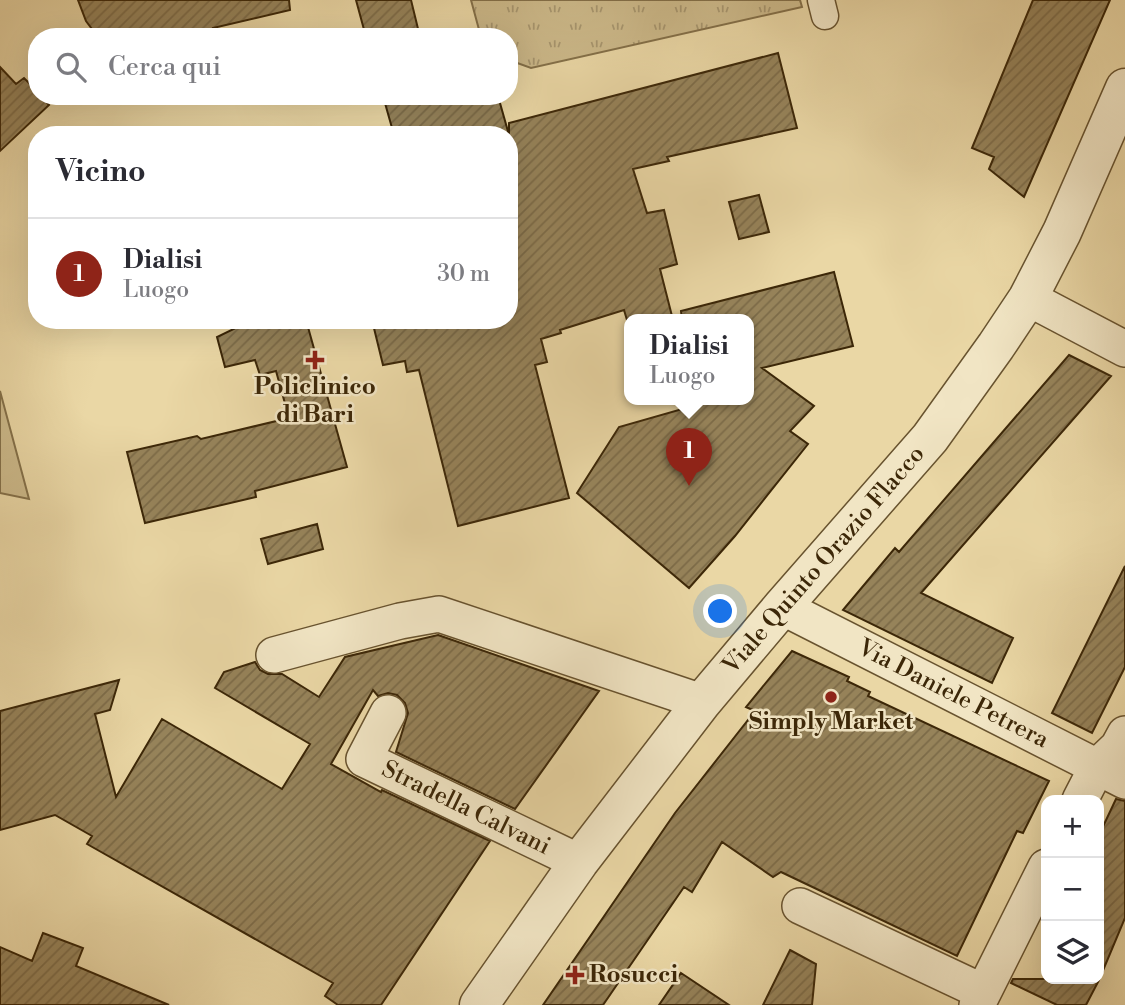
<!DOCTYPE html>
<html lang="it">
<meta charset="utf-8">
<style>
body{margin:0;font-family:"Libre Bodoni",serif;background:#f2f2f3;color:#2b2b33}
.controls{position:absolute;right:21px;bottom:21px;display:grid;overflow:hidden;border-radius:14px;box-shadow:0 7px 28px #0002}
.controls button{width:63px;height:63px;display:grid;place-items:center;padding:0;border:0;border-bottom:2px solid #e1e1e2;background:#fff;color:#2b2b33;font:35px sans-serif}
.you{position:absolute;left:721px;top:612px;width:24px;height:24px;margin:-18px;border:5px solid #fff;border-radius:50%;background:#1a73e8;box-shadow:0 0 0 10px #1a73e833}
.badge{display:grid;place-items:center;width:46px;height:46px;border-radius:50%;background:#8f2418;color:#fff;font-size:23px;font-weight:700}
.pin{position:absolute;translate:-50% -58px;filter:drop-shadow(0 2px 4px #0008)}
.pin::after{content:'';position:absolute;top:37px;width:24px;height:21px;background:inherit;clip-path:polygon(0 0,100% 0,50% 100%)}
.popup{position:absolute;left:624px;top:314px;width:130px;height:91px;box-sizing:border-box;display:grid;place-content:center;border-radius:14px;background:#fff;filter:drop-shadow(0 2px 5px #0005);font-size:23px;white-space:nowrap;color:#7c7c81}
.popup b{font-size:26px;color:#2b2b33}
.popup::after{content:'';position:absolute;left:50%;top:100%;margin-left:-14px;border:14px solid transparent;border-top-color:#fff}
.list{margin:0;padding:0;list-style:none}
h2{display:flex;justify-content:space-between;align-items:center;height:91px;margin:0;padding:0 28px;font-size:30px}
h2 small{font-size:23px;font-weight:400;color:#7c7c81}
.list li{display:grid;grid-template-columns:46px 1fr auto;gap:21px;align-items:center;box-sizing:border-box;height:112px;padding:0 28px;border-top:2px solid #e1e1e2}
.list b{display:block;font-size:26px;white-space:nowrap}
.list p{margin:0;font-size:23px;white-space:nowrap;color:#7c7c81}
.list em{font-size:23px;font-style:normal;color:#7c7c81}
.icon{flex:none;width:38px;height:38px;fill:none;stroke:currentColor;stroke-width:2;stroke-linecap:round;stroke-linejoin:round}
.map{position:relative;flex:none;width:1125px;height:1005px;overflow:hidden}
.search{position:absolute;background:#fff;box-shadow:0 7px 28px #0002;left:28px;top:28px;width:490px;height:77px;display:flex;align-items:center;gap:18px;box-sizing:border-box;padding:0 24px;border-radius:28px;color:#7c7c81;font-size:26px}
.panel{position:absolute;background:#fff;box-shadow:0 7px 28px #0002;left:28px;top:126px;width:490px;height:203px;border-radius:28px}
.map>svg:first-child{display:block}
.green{fill:#ccb98a;stroke:#847049;stroke-width:2}
.park{fill:url(#park-tufts);stroke:#847049;stroke-width:2}
.building{fill:url(#building-hatch);stroke:#3c2708;stroke-width:2}
.lines{fill:none;stroke-linecap:round;stroke-linejoin:round}
.pedestrian-casing{stroke:#68532f;stroke-width:29}
.minor-casing{stroke:#68532f;stroke-width:38}
.tertiary-casing{stroke:#68532f;stroke-width:41}
.pedestrian{stroke:#f1e5c4;stroke-width:26}
.minor{stroke:#f1e5c4;stroke-width:35}
.tertiary{stroke:#f1e5c4;stroke-width:38}
.poi-dot{fill:#8f2418;stroke:#f1e5c4;stroke-width:2.5}
.labels{text-anchor:middle;dominant-baseline:central;stroke-width:5;stroke-linejoin:round;paint-order:stroke}
.poi-label{font-size:24px;font-weight:bold;fill:#3c2708;stroke:#f1e5c4}
.street-label{font-size:24px;fill:#3c2708;stroke:#f1e5c4}
</style>
<div class="map">
<svg width="1125" height="1005" viewBox="0 0 1125 1005">
<defs>
<pattern id="park-tufts" width="24" height="20" patternUnits="userSpaceOnUse" patternTransform="scale(1.75)"><rect width="24" height="20" fill="#ccb98a"/><path d="M3 7l-1-3M5 7V3M7 7l1-3M15 17l-1-3M17 17v-4M19 17l1-3" fill="none" stroke="#a7966f"/></pattern>
<pattern id="building-hatch" width="6" height="6" patternUnits="userSpaceOnUse" patternTransform="scale(1.75)"><rect width="6" height="6" fill="#96835a"/><path d="M-1 1l2-2M0 6l6-6M5 7l2-2" fill="none" stroke="#7c6b48"/></pattern>
</defs>
<rect width="100%" height="100%" fill="#ead7a5"/>
<filter id="stains"><feTurbulence type="fractalNoise" baseFrequency=".00286" numOctaves="4"/><feColorMatrix values="0 0 0 0 .2 0 0 0 0 .09 0 0 0 0 .02 0 0 0 .5 -.17"/></filter>
<radialGradient id="worn" r=".72"><stop offset=".6" stop-color="#630" stop-opacity="0"/><stop offset="1" stop-color="#630" stop-opacity=".3"/></radialGradient>
<path class="green" d="M0 391 29 499 0 493Z"/>
<path class="park" d="M471 0H800L802 7 531 68 509 60V37H481Z"/>
<path class="building" d="M78 0H289L290 10 213 28 215 37H98L86 21Z
M356 0H411L420 37H366Z
M1033 0H1110L1024 197 989 169 994 157 972 148Z
M778 53 797 128 667 157 669 161 633 169 647 213 664 210 677 264 660 269 673 320H627L624 310 560 330 561 333 541 339 547 362 535 365 569 498 458 526 419 370 407 372 405 361 383 365 372 320H509V123Z
M0 67 16 84 24 78 37 91V96H41L49 105 0 151Z
M383 96H498L509 135H394Z
M759 195 769 232 739 239 729 202Z
M834 272 853 346 762 368 814 406 790 431 808 444 735 536 689 588 577 493 619 427 693 406 694 400H748V320H682L681 311Z
M252 320H306L347 467 255 491 256 497 145 523 127 452 197 436 201 439 289 418 276 371 260 375 255 360 225 367 217 337Z
M1069 355 1111 376 921 593 1013 638 992 683 843 610 895 548 899 552Z
M317 524 323 549 268 564 261 539Z
M1125 566V667L1092 733 1052 713Z
M438 635 599 691 515 809 396 752 408 713 405 703 397 695 388 693 378 696 373 690 331 764 381 792 382 790 490 841 381 1005H338L325 996 333 983 87 844 92 836 55 815 0 830V711L119 680 110 710 95 714 116 797 162 719 282 789 310 744 215 688 224 672 255 662 260 670 268 674H282L319 697 345 657Z
M792 651 849 677 847 681 870 692 868 696 1049 781 1023 833 1017 831 957 956 781 872 773 877 722 842 692 892 684 887 603 1005H543L675 813 755 711 746 707Z
M1116 799 1125 801V918L1099 980 1086 1005H1057L1011 983 1013 979H1099V835Z
M43 933 83 948 76 966 169 1005H0V947L32 961Z
M790 950 816 964 812 1005H763Z
M681 973 729 1005H659Z"/>
<g class="lines">
<defs>
<path id="pedestrian" d="M821 0 825 16"/>
<path id="minor" d="M1028 298 1125 349
M782 607 1125 781
M274 655 400 621 439 614 702 702
M388 713 364 759 579 862
M1080 800 1097 767 1118 747 1125 734
M800 906 983 992
M977 1005 1046 867"/>
<path id="tertiary" d="M479 1005 579 862 702 702 782 607 930 438 996 346 1028 298 1062 232 1125 88"/>
</defs>
<use href="#pedestrian" class="pedestrian-casing"/>
<use href="#minor" class="minor-casing"/>
<use href="#tertiary" class="tertiary-casing"/>
<use href="#pedestrian" class="pedestrian"/>
<use href="#minor" class="minor"/>
<use href="#tertiary" class="tertiary"/>
</g>
<g class="poi-dot">
<path d="M311.5 349.5h7v7h7v7h-7v7h-7v-7h-7v-7h7z"/>
<circle cx="831" cy="697" r="7"/>
<path d="M571.5 964.5h7v7h7v7h-7v7h-7v-7h-7v-7h7z"/>
</g>
<g class="labels">
<g class="poi-label">
<text x="315" y="387">Policlinico<tspan x="315" dy="28">di Bari</tspan></text>
<text x="831" y="722">Simply Market</text>
<text x="589" y="975" text-anchor="start">Rosucci</text>
</g>
<g class="street-label">
<text transform="translate(824 560) rotate(-49)">Viale Quinto Orazio Flacco</text>
<text transform="translate(953 694) rotate(27)">Via Daniele Petrera</text>
<text transform="translate(466 808) rotate(26)">Stradella Calvani</text>
</g>
</g>
<rect width="100%" height="100%" filter="url(#stains)"/>
<rect width="100%" height="100%" fill="url(#worn)"/>
</svg>
<div class="controls">
<button>+</button>
<button>−</button>
<button><svg class="icon" aria-label="layers" viewBox="0 0 24 24"><path d="M12 4l9 5-9 5-9-5zM3 14l9 5 9-5"/></svg></button>
</div>
<div class="you"></div>
<div class="pin badge" style="left:689px;top:486px">1</div>
<div class="popup"><b>Dialisi</b>Luogo</div>
<div class="search"><svg class="icon" aria-label="search" viewBox="0 0 24 24"><circle cx="10" cy="10" r="6"/><path d="M15 15l6 6"/></svg>Cerca qui</div>
<section class="panel">
<h2>Vicino<small></small></h2>
<ul class="list">
<li><span class="badge">1</span><div><b>Dialisi</b><p>Luogo</p></div><em>30 m</em></li>
</ul>
</section>
</div>
